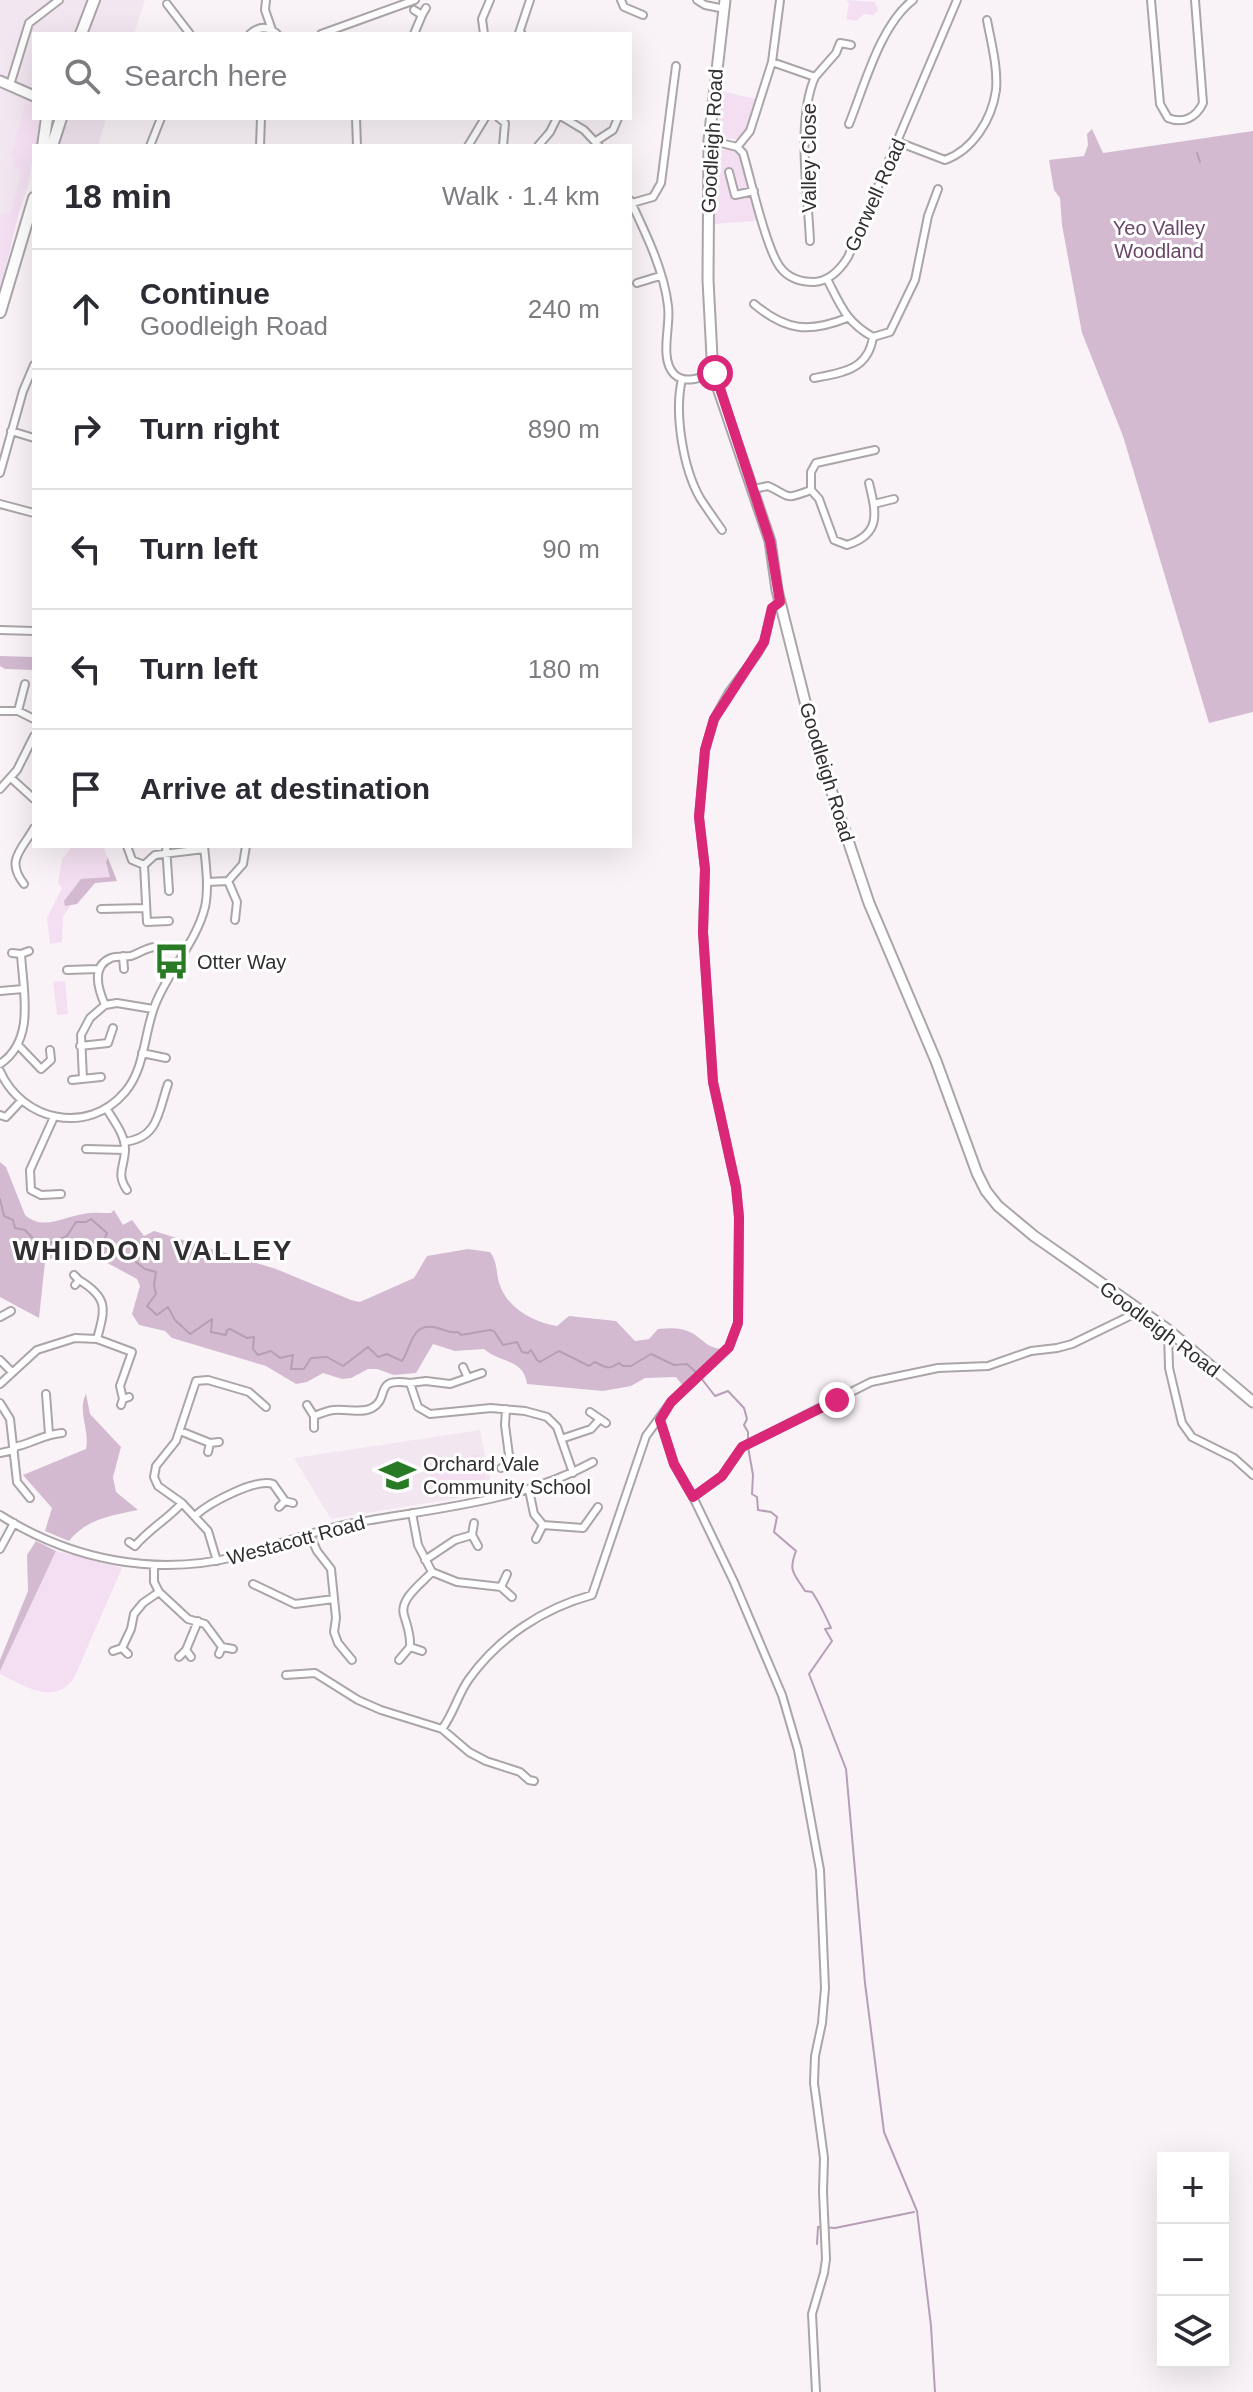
<!DOCTYPE html>
<meta charset="utf-8">
<style>
body{margin:0;font-family:Helvetica,sans-serif;background:#f7f7f7;color:#2b2b33}
.controls{position:absolute;right:24px;bottom:24px;display:grid;overflow:hidden;border-radius:0px;box-shadow:0 8px 32px #0002}
.controls button{width:72px;height:72px;display:grid;place-items:center;padding:0;border:0;border-bottom:2px solid #e1e1e2;background:#fff;color:#2b2b33;font:40px sans-serif}
.stop{position:absolute;width:24px;height:24px;margin:-18px;border:6px solid #db2777;border-radius:50%;background:#fff}
.stop.end{background:#db2777;border-color:#fff;box-shadow:0 2px 8px #0008}
.list{margin:0;padding:0;list-style:none}
h2{display:flex;justify-content:space-between;align-items:center;height:104px;margin:0;padding:0 32px;font-size:34px}
h2 small{font-size:26px;font-weight:400;color:#7c7c81}
.list li{display:grid;grid-template-columns:52px 1fr auto;gap:24px;align-items:center;box-sizing:border-box;height:120px;padding:0 32px;border-top:2px solid #e1e1e2}
.list b{display:block;font-size:30px;white-space:nowrap}
.list p{margin:0;font-size:26px;white-space:nowrap;color:#7c7c81}
.list em{font-size:26px;font-style:normal;color:#7c7c81}
.icon{flex:none;width:44px;height:44px;fill:none;stroke:currentColor;stroke-width:2;stroke-linecap:round;stroke-linejoin:round}
.map{position:relative;flex:none;width:1253px;height:2392px;overflow:hidden}
.search{position:absolute;background:#fff;box-shadow:0 8px 32px #0002;left:32px;top:32px;width:600px;height:88px;display:flex;align-items:center;gap:20px;box-sizing:border-box;padding:0 28px;border-radius:0px;color:#7c7c81;font-size:30px}
.panel{position:absolute;background:#fff;box-shadow:0 8px 32px #0002;left:32px;top:144px;width:600px;height:704px;border-radius:0px}
.map>svg:first-child{display:block}
.built{fill:#f2e6f1}
.green{fill:#f3dff1}
.forest{fill:#d3bad1}
.lines{fill:none;stroke-linecap:round;stroke-linejoin:round}
.stream{stroke:#b69eb4;stroke-width:2}
.street-casing{stroke:#aba5aa;stroke-width:10}
.secondary-casing{stroke:#aba5aa;stroke-width:13}
.primary-casing{stroke:#aba5aa;stroke-width:14}
.street{stroke:#fff;stroke-width:6}
.secondary{stroke:#fff;stroke-width:9}
.primary{stroke:#fff;stroke-width:10}
.route{stroke:#db2777;stroke-width:10}
.labels{text-anchor:middle;dominant-baseline:central;stroke-width:6;stroke-linejoin:round;paint-order:stroke}
.street-label{font-size:20px;fill:#312f31;stroke:#fff}
.park-label{font-size:20px;fill:#6a4669;stroke:#fff}
.poi-label{font-size:20px;fill:#312f31;stroke:#fff;text-anchor:start}
.district-label{font-size:28px;font-weight:bold;letter-spacing:2px;fill:#312f31;stroke:#fff}
</style>
<div class="map">
<svg width="1253" height="2392" viewBox="0 0 1253 2392">
<rect width="100%" height="100%" fill="#f9f3f8"/>
<path class="built" d="M0 0H145L134 34H34V118H106L98 146H34L30 180 20 210 0 242Z
M480 1430 493 1492 331 1519 294 1458Z"/>
<path class="green" d="M846 0 875 2 878 10 873 15 864 14 856 21 846 19 849 3Z
M722 91 759 100C754 115 750 130 736 139L723 138 718 129Z
M26 102 34 106V118H38L39 129 0 291V213L10 214 22 170 13 166 15 158 11 156Z
M730 148C751 160 752 200 756 221L714 224V160L719 151Z
M73 846H103L117 881 84 884 63 917 62 942 50 944 47 918 62 888 58 883 62 859Z
M65 981 68 1014 57 1015 53 982Z
M480 1454 488 1489 435 1497 429 1463Z
M56 1551 122 1568 74 1678C55 1706 24 1686 0 1674V1671Z"/>
<path class="forest" d="M1092 129 1103 153 1253 131V712L1209 723 1123 436 1082 333 1062 225 1060 198 1054 190 1049 160 1084 156 1088 145 1087 134Z
M0 656 34 657V670L5 669 0 666Z
M108 858 117 881 95 883 77 904 65 906 64 901 81 879 110 877 106 862Z
M0 1162 6 1167 25 1215C43 1231 63 1217 83 1214 92 1212 102 1213 111 1213L114 1210 123 1225 132 1220 144 1236 154 1231 276 1269 351 1300 360 1302 414 1278 427 1256 468 1249 490 1252C499 1264 495 1275 501 1288 510 1310 536 1323 557 1326L569 1316 616 1321 635 1341 649 1339 658 1329C670 1328 681 1327 692 1333 704 1340 706 1347 721 1349L683 1386 676 1377 645 1378 631 1386 603 1391 527 1384C524 1359 500 1363 484 1349L455 1351 433 1344 416 1373 394 1375 377 1369H368L351 1378 342 1379 323 1373 307 1382 296 1384 266 1366 172 1338 165 1331 139 1325 132 1314 140 1286 137 1279 76 1246 64 1256 58 1255 45 1262 39 1318 0 1297Z
M86 1394 90 1414 121 1447 113 1477 116 1492 138 1510C113 1515 86 1519 69 1541L45 1531 52 1508 23 1475 86 1449C90 1431 77 1410 86 1394Z
M36 1541 56 1551 0 1671V1660L28 1591 27 1555Z"/>
<g class="lines">
<path class="stream" d="M1197 153 1200 162
M0 1199 4 1216 13 1220 15 1228 25 1230 41 1247 67 1236 76 1222H86L91 1219 107 1233 102 1245C107 1250 115 1250 120 1255H127L145 1269 156 1272 154 1285 156 1294 147 1306 157 1315 168 1307 175 1320 190 1334 212 1319 211 1332 226 1335 227 1330 230 1329 247 1338 254 1337 253 1349 258 1355 271 1351 280 1358 293 1355 291 1369H304L311 1358 327 1357 343 1366 368 1347 378 1357 387 1354 402 1361C411 1348 411 1324 433 1327 443 1328 448 1334 458 1332L461 1335 490 1330 494 1331 503 1345 517 1342 522 1352 528 1353 531 1350 537 1360 540 1362 559 1351 589 1366 595 1362C607 1368 608 1370 619 1363L623 1366H631L651 1354 674 1365 687 1364 697 1373
M701 1378 715 1396 728 1391 744 1408 747 1419 744 1425 748 1432V1441
M748 1447 753 1475 752 1494 757 1497 758 1510 771 1512 777 1517 774 1532 796 1551C788 1572 794 1573 805 1591L812 1592C819 1602 826 1617 831 1628L825 1629 832 1641 809 1674 846 1769 865 1983 884 2132 917 2211 931 2326 935 2392
M817 2244 818 2227 835 2228 914 2212"/>
<defs>
<path id="street" d="M266 0 265 10 272 30
M621 0 624 7 643 15
M697 0 705 5 725 9
M1151 0 1160 104 1168 118C1183 124 1196 118 1203 103L1195 0
M167 4 190 34
M414 10 422 15 426 8
M250 34C259 26 268 26 277 34
M321 34 415 0
M414 34 422 15
M484 34 482 19 490 0
M522 34 519 33 530 0
M772 62 815 77C796 120 808 193 810 241
M815 77 836 53 840 43 851 45
M10 85 29 23 59 0
M356 118 357 146
M499 118 505 123 503 146
M564 118 584 130 599 146
M849 124C864 87 880 25 913 0
M709 140 737 147 743 153C751 180 766 248 780 267 788 278 801 282 814 282 830 281 840 270 848 257L957 0
M596 141 613 130 618 118
M898 142 945 160C973 150 992 119 996 90 998 67 991 42 987 20
M150 146 161 118
M260 146 261 118
M468 146 485 118
M538 146 550 132 557 118
M737 147 750 131 772 62 780 0
M729 172 735 195 754 191
M630 200C645 232 664 270 668 306 671 326 659 358 674 374 685 385 702 377 715 373
M632 203 653 197 661 183 676 66
M827 279C841 306 846 322 873 337L890 332 915 280 928 216 938 189
M637 283 660 276
M754 304C786 331 809 333 847 318
M814 378C842 373 868 370 873 337
M682 379C674 413 683 468 700 498 707 509 715 520 722 530
M11 431 34 438
M0 473 23 391 34 365
M753 489 768 486C791 496 782 501 811 490L819 499 834 540 847 545C882 534 876 512 869 483
M811 490V472L816 463 875 450
M0 504 34 513
M874 504 894 499
M0 630 34 631
M0 711H18L34 719
M18 711 25 684
M11 778 34 799
M0 789 17 770 34 736
M127 846 132 860 144 865
M166 846 169 891
M228 881 237 902 235 920
M207 882 228 881 243 864 246 846
M24 884C5 860 22 850 34 828
M101 909 146 908
M169 921 147 922 144 865 155 855 204 849
M12 953 21 954 29 951
M123 956 124 969
M67 970 98 969
M0 991 23 989
M105 1005C98 989 91 966 111 958 117 956 124 957 131 956 140 953 145 948 155 947
M19 1046 41 1069 51 1060 50 1050
M80 1046 108 1043 113 1028
M142 1053 166 1058
M0 1064C36 1040 23 991 21 954
M0 1071C22 1121 88 1136 125 1092 145 1069 144 1033 155 1005 168 971 196 943 205 907 209 888 206 866 204 846
M83 1079 81 1035 90 1018 105 1005 117 1003 153 1009
M72 1080 101 1077
M106 1108C114 1121 126 1136 125 1151 124 1168 116 1174 127 1190
M0 1115 6 1117 21 1101
M54 1117 30 1170 31 1190 41 1195 61 1194
M124 1142C159 1138 158 1112 168 1084
M86 1149 125 1150
M74 1275 79 1280 75 1285
M79 1280C109 1298 105 1309 97 1339
M0 1317 11 1311
M1168 1331 1169 1368 1182 1423 1192 1437 1234 1458 1253 1475
M0 1360 12 1372
M463 1367 468 1378
M410 1383 426 1381 450 1384 482 1373
M0 1384 37 1350 75 1338 97 1339 132 1352 120 1386 123 1399
M46 1394 49 1434
M0 1403 10 1419 17 1482 30 1498
M121 1405 123 1399 129 1397
M307 1405 314 1416V1428
M506 1409 505 1425 510 1463
M590 1412 606 1423
M314 1416C320 1414 326 1411 333 1410 345 1408 361 1414 372 1408 391 1398 372 1377 410 1383L418 1407 430 1414 491 1408 525 1411 547 1417 557 1427 573 1473
M660 1420 674 1464 693 1497 734 1582 782 1695 798 1750 820 1870 825 1988 822 2023 815 2056 814 2083 824 2158 823 2192 826 2259 824 2273 812 2314 816 2392
M180 1431 210 1443
M561 1439 591 1429 600 1419
M14 1447C31 1444 44 1434 62 1433
M208 1452 210 1443 219 1442
M0 1453 14 1450
M501 1468 510 1463H522
M529 1490 534 1514 543 1525 583 1528 598 1507
M693 1497 722 1476 742 1447 871 1382 938 1368 988 1366 1031 1351 1057 1348 1072 1344 1140 1311
M279 1507 285 1501 293 1503
M412 1513 418 1545 432 1572 457 1582 501 1587 512 1597
M0 1515C71 1560 156 1577 238 1556 277 1546 314 1530 354 1523 436 1508 520 1502 593 1462
M196 1515C209 1503 256 1478 273 1484L285 1501
M474 1523 472 1535 478 1546
M309 1533 317 1551 331 1569 336 1618 334 1632 338 1643 352 1660
M536 1539 543 1525
M129 1542 135 1546C149 1529 168 1519 182 1503
M0 1549 14 1523
M425 1560 455 1540 472 1535
M217 1561 208 1531 182 1503 158 1486 154 1477 156 1466 176 1441 196 1381 208 1380 249 1392 266 1407
M154 1565V1582L159 1592 188 1619 205 1624 222 1647
M253 1584 295 1604 334 1599
M501 1587 507 1574
M410 1647 422 1651
M122 1648 131 1629 134 1614 143 1603 159 1592
M186 1650 198 1621
M113 1651 122 1648 128 1654
M219 1654 222 1647 233 1649
M179 1657 186 1650 191 1657
M399 1660 410 1647C411 1634 407 1626 404 1615 399 1599 422 1583 432 1572
M286 1675 315 1673 358 1700 381 1710 442 1729C454 1713 458 1694 469 1679 499 1637 544 1608 592 1595L646 1436 671 1402 729 1347 738 1323 739 1217 736 1187 713 1082 703 932 705 869 699 817 705 750 714 719 729 692 758 653 764 642 772 608 780 602
M442 1729 469 1752 486 1761 520 1772 529 1780 534 1781"/>
<path id="secondary" d="M725 0 709 140 708 280 712 357 718 388 770 541 777 590 816 745 869 903 936 1061 977 1173 986 1191 998 1206 1034 1236 1167 1329 1253 1402
M0 81 34 96"/>
<path id="primary" d="M81 34 94 0
M43 146 47 118
M52 146 61 118
M0 312 34 198"/>
</defs>
<use href="#street" class="street-casing"/>
<use href="#secondary" class="secondary-casing"/>
<use href="#primary" class="primary-casing"/>
<use href="#street" class="street"/>
<use href="#secondary" class="secondary"/>
<use href="#primary" class="primary"/>
</g>
<g class="lines">
<path class="route" d="M715 373 770 541 780 602 772 608 764 642 714 719 705 750 699 817 705 869 703 932 713 1082 736 1187 739 1217 738 1323 729 1347 671 1402 660 1420 674 1464 693 1497 722 1476 742 1447 837 1400"/>
</g>
<defs>
<symbol id="bus-bare" viewBox="-9 -9 18 18"><path d="M-5-6H5V4H4V6H2V4H-2V6H-4V4H-5ZM-3.5-4V0h7V-4ZM-3.5 1.2v1.5H-2V1.2ZM2 1.2v1.5H3.5V1.2Z" fill="#297a24" stroke="#fff" stroke-width="2.5" paint-order="stroke"/></symbol>
<symbol id="school-bare" viewBox="-9 -9 18 18"><path d="M0-5L7-2L0 1L-7-2ZM-4 1L0 2.5L4 1V4Q0 6-4 4Z" fill="#297a24" stroke="#fff" stroke-width="2.5" paint-order="stroke"/></symbol>
</defs>
<g fill-rule="evenodd">
<use href="#bus-bare" x="146" y="936" width="51" height="51"/>
<use href="#school-bare" x="372" y="1450" width="51" height="51"/>
</g>
<g class="labels">
<g class="street-label">
<text transform="translate(712 141) rotate(-87)">Goodleigh Road</text>
<text transform="translate(809 158) rotate(-90)">Valley Close</text>
<text transform="translate(875 195) rotate(-66)">Gorwell Road</text>
<text transform="translate(827 772) rotate(73)">Goodleigh Road</text>
<text transform="translate(1160 1329) rotate(37)">Goodleigh Road</text>
<text transform="translate(296 1540) rotate(-15)">Westacott Road</text>
</g>
<g class="park-label">
<text x="1159" y="228">Yeo Valley<tspan x="1159" dy="23">Woodland</tspan></text>
</g>
<g class="poi-label">
<text x="197" y="962">Otter Way</text>
<text x="423" y="1464">Orchard Vale<tspan x="423" dy="23">Community School</tspan></text>
</g>
<g class="district-label">
<text x="153" y="1250">WHIDDON VALLEY</text>
</g>
</g>
</svg>
<div class="controls">
<button>+</button>
<button>−</button>
<button><svg class="icon" aria-label="layers" viewBox="0 0 24 24"><path d="M12 4l9 5-9 5-9-5zM3 14l9 5 9-5"/></svg></button>
</div>
<div class="stop" style="left:715px;top:373px"></div>
<div class="stop end" style="left:837px;top:1400px"></div>
<div class="search"><svg class="icon" aria-label="search" viewBox="0 0 24 24"><circle cx="10" cy="10" r="6"/><path d="M15 15l6 6"/></svg>Search here</div>
<section class="panel">
<h2>18 min<small>Walk · 1.4 km</small></h2>
<ul class="list">
<li><svg class="icon" aria-label="ahead" viewBox="0 0 24 24"><path d="M12 20V5M6 11l6-6 6 6"/></svg><div><b>Continue</b><p>Goodleigh Road</p></div><em>240 m</em></li>
<li><svg class="icon" aria-label="right" viewBox="0 0 24 24"><path d="M7 20v-9h11M14 6l5 5-5 5"/></svg><div><b>Turn right</b></div><em>890 m</em></li>
<li><svg class="icon" aria-label="left" viewBox="0 0 24 24"><path d="M17 20v-9H6M10 6l-5 5 5 5"/></svg><div><b>Turn left</b></div><em>90 m</em></li>
<li><svg class="icon" aria-label="left" viewBox="0 0 24 24"><path d="M17 20v-9H6M10 6l-5 5 5 5"/></svg><div><b>Turn left</b></div><em>180 m</em></li>
<li><svg class="icon" aria-label="arrive" viewBox="0 0 24 24"><path d="M6 21V4h12l-3 4 3 4H6"/></svg><div><b>Arrive at destination</b></div></li>
</ul>
</section>
</div>
